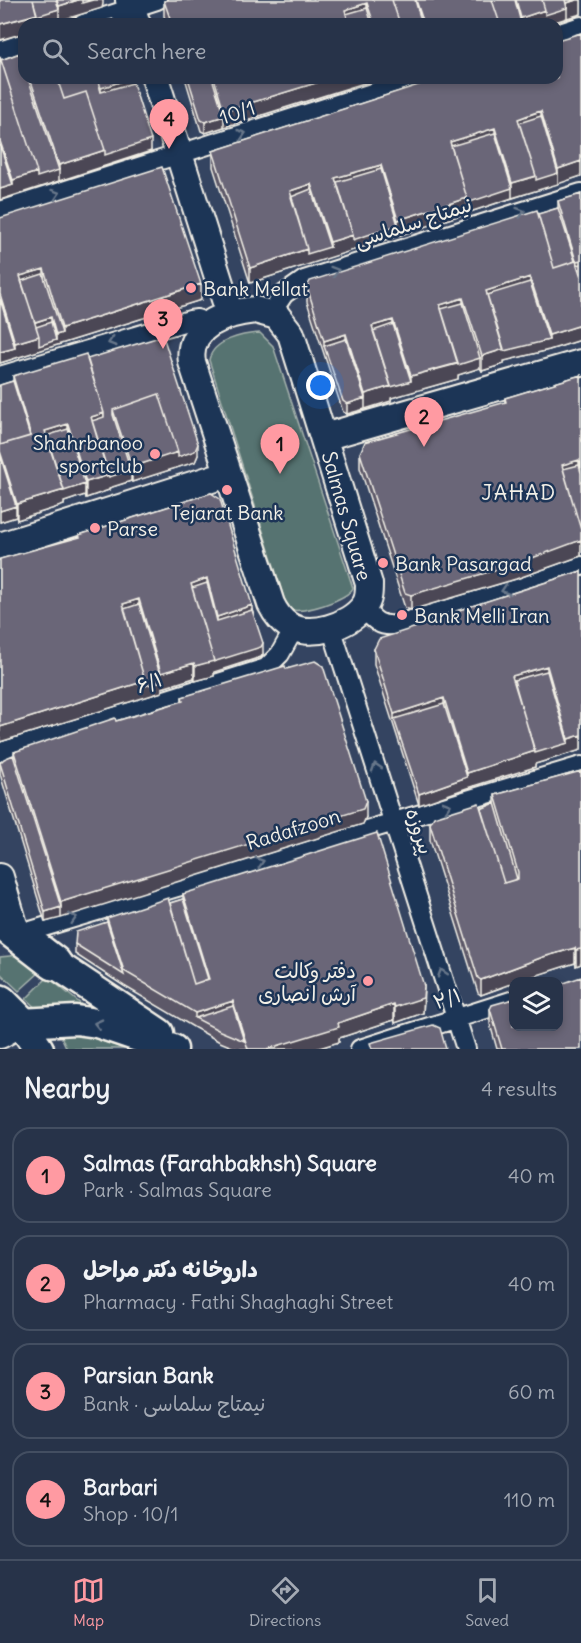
<!DOCTYPE html>
<meta charset="utf-8">
<style>
body{margin:0;font-family:Delius,"Playpen Sans Arabic",sans-serif;background:#333f53;color:#f1f3f6}
.controls{position:absolute;right:18px;bottom:18px;display:grid;overflow:hidden;border-radius:12px;box-shadow:0 3px 9px #0003}
.controls button{width:54px;height:54px;display:grid;place-items:center;padding:0;border:0;border-bottom:2px solid #434e61;background:#273349;color:#f1f3f6;font:30px sans-serif}
.you{position:absolute;left:321px;top:386px;width:21px;height:21px;margin:-15px;border:4px solid #fff;border-radius:50%;background:#1a73e8;box-shadow:0 0 0 9px #1a73e833}
.badge{display:grid;place-items:center;width:39px;height:39px;border-radius:50%;background:#ff9aa2;color:#111;font-size:20px;font-weight:700}
.pin{position:absolute;translate:-50% -50px;filter:drop-shadow(0 2px 3px #0008)}
.pin::after{content:'';position:absolute;top:32px;width:21px;height:18px;background:inherit;clip-path:polygon(0 0,100% 0,50% 100%)}
.list{margin:0;padding:0;list-style:none}
h2{display:flex;justify-content:space-between;align-items:center;height:78px;margin:0;padding:0 24px;font-size:26px}
h2 small{font-size:20px;font-weight:400;color:#a4aab4}
.list li{display:grid;grid-template-columns:39px 1fr auto;gap:18px;align-items:center;box-sizing:border-box;height:96px;margin:0 12px 12px;padding:0 12px;border:2px solid #434e61;border-radius:18px}
.list b{display:block;font-size:22px;white-space:nowrap}
.list p{margin:0;font-size:20px;white-space:nowrap;color:#a4aab4}
.list em{font-size:20px;font-style:normal;color:#a4aab4}
.icon{flex:none;width:33px;height:33px;fill:none;stroke:currentColor;stroke-width:2;stroke-linecap:round;stroke-linejoin:round}
.map{position:relative;flex:none;width:581px;height:1049px;overflow:hidden}
.search{position:absolute;background:#273349;box-shadow:0 3px 9px #0003;left:18px;right:18px;top:18px;height:66px;display:flex;align-items:center;gap:15px;box-sizing:border-box;padding:0 21px;border-radius:18px;color:#a4aab4;font-size:22px}
.sheet{height:510px;background:#273349}
nav{display:flex;justify-content:space-around;align-items:center;box-sizing:border-box;height:84px;border-top:2px solid #434e61;background:#273349;font-size:16px;color:#a4aab4}
nav a{display:grid;justify-items:center;gap:3px}
nav .on{color:#ff9aa2}
.map>svg:first-child{display:block}
.green{fill:#567371;stroke:#a5b2ac;stroke-width:1.5}
.lines{fill:none;stroke-linecap:round;stroke-linejoin:round}
.street-casing{stroke:#f4f1e8;stroke-width:22}
.secondary-casing{stroke:#f4f1e8;stroke-width:30}
.primary-casing{stroke:#f4f1e8;stroke-width:33}
.highway-casing{stroke:#f4f1e8;stroke-width:38}
.street{stroke:#1d3557;stroke-width:18}
.secondary{stroke:#1d3557;stroke-width:26}
.primary{stroke:#1d3557;stroke-width:28}
.highway{stroke:#1d3557;stroke-width:33}
.wall{fill:#5c5867;stroke:#f4f1e8;stroke-width:1.5}
.shaded-wall{fill:#4b4754;stroke:#f4f1e8;stroke-width:1.5}
.building{fill:#6b6678;stroke:#f4f1e8;stroke-width:1.5}
.oneway{stroke:#68778a}
.poi-dot{fill:#ff9aa2;stroke:#1d3557;stroke-width:2}
.labels{text-anchor:middle;dominant-baseline:central;stroke-width:5;stroke-linejoin:round;paint-order:stroke}
.street-label{font-size:20px;fill:#f4f1e8;stroke:#1d3557}
.poi-label{font-size:20px;fill:#f4f1e8;stroke:#1d3557;text-anchor:start}
.neighbourhood-label{font-size:21px;letter-spacing:1.5px;fill:#f4f1e8;stroke:#1d3557}
</style>
<div class="map">
<svg width="581" height="1049" viewBox="0 0 581 1049">
<rect width="100%" height="100%" fill="#344461"/>
<filter id="ink" filterUnits="userSpaceOnUse"><feTurbulence type="fractalNoise" baseFrequency=".0167" numOctaves="2"/><feDisplacementMap in="SourceGraphic" scale="12" xChannelSelector="R" yChannelSelector="G"/><feConvolveMatrix kernelMatrix="1 2 1 2 8 2 1 2 1" color-interpolation-filters="sRGB"/></filter>
<g filter="url(#ink)">
<path class="green" d="M260 333 273 346 353 588C347 600 301 615 289 609L286 604 209 360C213 340 242 334 260 333Z
M20 955 41 971 19 991 0 973V957Z
M48 977 82 1005 84 1007 40 1012 26 999Z
M60 1034H81L125 1049H67Z"/>
<g class="lines">
<defs>
<path id="street" d="M83 24 157 0
M557 34 581 26
M0 51 24 43
M0 211 419 78
M271 313 284 294 304 280 581 193
M0 376 190 320 197 319 208 324
M363 608C373 619 379 627 395 625L581 566
M331 627 466 1049
M0 752 266 668 280 654 294 629
M17 935 581 766
M360 1049 514 1000"/>
<path id="secondary" d="M129 0 137 24
M155 78 230 315
M255 310 277 316 291 334 369 584C369 592 369 600 364 606 350 626 309 639 288 625 280 620 275 612 271 604L192 362C186 326 225 313 255 310Z
M324 437 581 363
M0 546 227 474
M0 877 17 935
M0 1035 21 1023"/>
<path id="primary" d="M54 963 159 1033
M21 1023 76 1020 97 1023 173 1049
M21 1023 39 1049"/>
<path id="highway" d="M0 921 54 963
M0 1002 21 1023"/>
</defs>
<use href="#street" class="street-casing"/>
<use href="#secondary" class="secondary-casing"/>
<use href="#primary" class="primary-casing"/>
<use href="#highway" class="highway-casing"/>
<use href="#street" class="street"/>
<use href="#secondary" class="secondary"/>
<use href="#primary" class="primary"/>
<use href="#highway" class="highway"/>
</g>
<path class="wall" d="M168 0H581V14L549 24H167L164 16V1Z
M581 33V176L250 283 213 167V151Z
M24 47V78H132V83L151 151 0 200V57L1 60 20 53V49Z
M185 78H380L205 133 201 131Z
M581 194V340L549 350 504 361V364L482 371 480 368 458 375V379L391 398V401L347 414 343 412 307 302V287L558 208V201Z
M0 218 201 300 0 363Z
M87 359 198 455 195 462 132 482 131 481 109 488V490L86 498 85 495 64 502V505L17 520 16 517 0 522V385L13 381V376Z
M581 375V556L516 579 411 610 405 608 360 468V453L505 403V398Z
M211 493 252 610 263 654 261 657 214 672V676L195 681 194 678 162 688V692L0 742V559L79 538V535Z
M581 571V750L535 764V767L467 788 419 805 374 664V649L422 625V622Z
M286 669 366 817 363 824 45 922 0 774V763L14 757V752L182 701V697Z
M581 771V964L576 966 575 963 543 973 481 995 478 993 430 840V824L481 809 495 803V795Z
M183 894 424 1002 423 1013 395 1023 394 1020 339 1038V1042L316 1049H237L220 1042 195 1028 124 986 75 954V944L107 922V918L170 903 183 899Z
M490 1009 581 1049H497L490 1024Z"/>
<path class="shaded-wall" d="M78 0H103V4L102 8 59 21V6Z
M576 0H581V14L567 18V3Z
M367 3V18L348 24 345 10Z
M567 8V18L549 24H521V18L545 10Z
M59 9V19L44 24H24V33L0 40V24Z
M132 78V94L101 103V88Z
M332 78H380L224 127V111Z
M541 111V126L518 124V119Z
M224 116V127L205 133V122Z
M495 128V143L453 156 450 142Z
M151 140V151L59 181V165L105 150Z
M581 161V176L558 184V169Z
M381 165V180L338 192 335 178Z
M59 170V181L0 200V189L13 185V180L37 172Z
M558 173V184L512 198V183L536 176Z
M311 184V200L292 206 290 191Z
M512 188V198L398 236V220L467 198Z
M398 225V236L250 283V268L307 249 330 247V242L353 235Z
M581 260V275L576 261Z
M44 269V284L23 291 20 276Z
M530 277V293L489 305 486 291Z
M201 284V300L0 363V352L15 348V343L39 336 56 340V335L62 333V328Z
M463 298V313L440 310V305Z
M51 317V328L35 333 33 323Z
M393 320V335L375 341 372 326Z
M581 325V340L549 350 504 361V364L482 371V356L504 349 549 340V335Z
M346 334V350L324 346V341Z
M480 358V368L458 375V379L391 398V401L365 409V394L391 386 411 381V376Z
M365 398V409L347 414V404Z
M104 413V428L94 431 91 417Z
M68 424V439L48 446 45 431Z
M198 444V455L195 462 132 482V467Z
M579 460V475L564 479 562 465Z
M131 470V481L109 488V490L86 498V482L109 475Z
M85 484V495L64 502V505L17 520V504L64 490Z
M16 506V517L0 522V511Z
M581 540V556L516 579 411 610V595Z
M207 578V594L194 598 191 584Z
M139 599V614L125 619 123 604Z
M252 605V620L217 632V617Z
M263 643V654L261 657 214 672V676L195 681V666Z
M194 663V678L162 688V692L0 742V727L145 681 161 682V673Z
M547 666V681H512V676Z
M444 698V714L394 719V714Z
M581 735V750L535 764V767L467 788 419 805V794L467 777V773L535 751 568 743V739Z
M366 801V817L363 824 61 918V902Z
M61 907V918L45 922V912Z
M575 948V963L519 981H513V983L481 995V980L543 957Z
M581 949V964L576 966V950Z
M424 986 423 1013 395 1023V1007Z
M233 1001V1017L195 1018V1013Z
M394 1004V1020L339 1038V1042L316 1049H267L338 1023Z"/>
<path class="building" d="M0 0H33L37 14 0 24Z
M33 0H56L59 9 37 16Z
M57 0H78L59 6Z
M82 0H93L82 3Z
M168 0H392L400 24H374L367 3 345 10 349 24H172L164 1Z
M392 0H415L422 24H400Z
M416 0H492L500 24H424Z
M492 0H515L521 23 517 24H500Z
M516 0H542L545 10 521 18Z
M542 0H565L567 8 545 15V10Z
M566 0H576L567 3Z
M367 8 372 24H349L346 14Z
M113 19 114 24H97Z
M581 33V161L558 169 541 111 534 113 518 119 536 176 512 183 495 128 450 142 467 198 398 220 381 165 335 178 353 235 330 242 311 184 290 191 307 249 250 268 213 151 440 78H557V40Z
M24 47V60L20 49Z
M20 53 24 65V78H28L59 170 37 177V172L1 60Z
M0 57 37 172 13 180 0 141Z
M30 78H57L64 99 86 92 105 150 59 165Z
M57 78H97L101 92 133 83 151 140 105 155V150L86 92 64 99Z
M98 78H132L101 88Z
M188 78H212L224 116 205 122 201 120Z
M214 78H332L224 111Z
M541 116 558 173 536 180V176L519 123Z
M495 133 512 188 467 203V198L451 146Z
M0 145 13 185 0 189Z
M162 167 201 284 62 328 44 269 20 276 39 336 15 343 0 294V218Z
M381 169 398 225 353 240V235L337 182Z
M311 189 330 247 307 254V249L291 197Z
M581 194V260L576 261 581 277V325L549 335 530 277 486 291 504 349 482 356 463 298 456 300 440 305 458 363 411 376 393 320 372 326 391 386 365 394 346 334 324 341 307 287 310 281 537 210 554 268 576 261 558 201Z
M558 208 575 261 554 268 538 214Z
M581 264V277L577 265Z
M43 274 62 333 56 335 51 317 35 322 21 281Z
M530 282 549 340 504 351 487 295Z
M0 299 15 348 0 352Z
M463 303 480 358 458 365 441 309Z
M51 322 56 340 39 346V336L36 327Z
M393 324 411 381 391 387 373 331Z
M163 336 198 444 195 451 178 457V452L159 394 113 410V415L131 470 109 477 92 421 104 417V413L87 359Z
M346 339 365 398 347 404 343 401 324 346Z
M86 354 104 413 91 417 109 475 86 482 68 424 45 431 64 490 17 504 0 451V445L31 436 13 376Z
M581 375V468L579 460 562 465 581 530V540L516 564 411 595 405 593 360 453 365 442 506 402 505 398Z
M13 381 30 436 0 445V385Z
M159 394 178 452 132 467 113 410Z
M68 429 85 484 64 491 46 436Z
M0 455 16 506 0 511Z
M579 465 581 473V530L563 469Z
M211 493 220 499 252 605 217 617 207 578 191 584 214 661 195 666 194 663 161 673 139 599 123 604 145 681 0 727V559L80 537 79 535Z
M581 571V735L568 739 547 666 512 676 535 751 467 773 444 698 394 714 374 649 379 639 423 625 422 622Z
M207 583 217 621 252 610 263 643 261 647 213 662 214 661 192 588Z
M139 604 162 681 145 686V681L124 609Z
M315 661 323 666 366 801 363 809 61 902 14 752 115 718 116 721 183 701 182 697 285 666 286 669Z
M547 671 568 743 535 753 514 680Z
M444 704 467 777 419 794 394 719Z
M13 755 61 907 45 912 0 763 4 759Z
M581 771V949L576 950 575 948 543 957 481 980 478 978 430 824 434 817 479 803 504 883 518 879V872L495 795Z
M495 803 517 879 504 883 481 809Z
M377 833 424 986 423 998 395 1007 394 1004 338 1023 339 1027 267 1049H248L233 1001 195 1013 124 971 107 918 168 898 194 984 209 979 183 894Z
M183 899 208 979 194 984 170 903Z
M107 922 124 975 75 944 76 932Z
M581 977V1049H502L490 1009 492 1005 513 999V1026H558V985Z
M233 1006 244 1041 220 1031 195 1018Z
M433 1025 440 1028 446 1049H372L370 1043Z"/>
<defs><path id="oneway-chevron" d="M-2-3.5L2.5 0L-2 3.5" fill="none" stroke-width="1.6" stroke-linecap="round" stroke-linejoin="round" transform="scale(1.5)"/></defs>
<g class="oneway">
<use href="#oneway-chevron" transform="translate(242 134) rotate(-18)"/>
<use href="#oneway-chevron" transform="translate(56 194) rotate(-18)"/>
<use href="#oneway-chevron" transform="translate(521 212) rotate(-18)"/>
<use href="#oneway-chevron" transform="translate(335 271) rotate(-18)"/>
<use href="#oneway-chevron" transform="translate(112 342) rotate(163)"/>
<use href="#oneway-chevron" transform="translate(505 590) rotate(162)"/>
<use href="#oneway-chevron" transform="translate(376 767) rotate(-108)"/>
<use href="#oneway-chevron" transform="translate(447 806) rotate(-17)"/>
<use href="#oneway-chevron" transform="translate(260 862) rotate(-17)"/>
<use href="#oneway-chevron" transform="translate(73 918) rotate(-17)"/>
<use href="#oneway-chevron" transform="translate(442 973) rotate(-108)"/>
<use href="#oneway-chevron" transform="translate(98 1024) rotate(-167)"/>
</g>
</g>
<g class="poi-dot">
<circle cx="191" cy="288" r="6"/>
<circle cx="155" cy="454" r="6"/>
<circle cx="227" cy="490" r="6"/>
<circle cx="95" cy="528" r="6"/>
<circle cx="383" cy="563" r="6"/>
<circle cx="402" cy="615" r="6"/>
<circle cx="368" cy="981" r="6"/>
</g>
<g class="labels">
<g class="street-label">
<text transform="translate(237 112) rotate(-18)">10/1</text>
<text transform="translate(413 222) rotate(-18)">نیمتاج سلماسی</text>
<text transform="translate(347 516) rotate(74)">Salmas Square</text>
<text transform="translate(149 682) rotate(-18)">۶/۱</text>
<text transform="translate(293 829) rotate(-17)">Radafzoon</text>
<text transform="translate(420 831) rotate(72)">پیروزه</text>
<text transform="translate(447 998) rotate(-18)">۲/۱</text>
</g>
<g class="poi-label">
<text x="203" y="288">Bank Mellat</text>
<text x="143" y="442" text-anchor="end">Shahrbanoo<tspan x="143" dy="23">sportclub</tspan></text>
<text x="227" y="512" text-anchor="middle">Tejarat Bank</text>
<text x="107" y="528">Parse</text>
<text x="395" y="563">Bank Pasargad</text>
<text x="414" y="615">Bank Melli Iran</text>
<text x="356" y="970" text-anchor="end">دفتر وکالت<tspan x="356" dy="23">آرش انصاری</tspan></text>
</g>
<g class="neighbourhood-label">
<text x="519" y="492">JAHAD</text>
</g>
</g>
</svg>
<div class="controls">
<button><svg class="icon" aria-label="layers" viewBox="0 0 24 24"><path d="M12 4l9 5-9 5-9-5zM3 14l9 5 9-5"/></svg></button>
</div>
<div class="you"></div>
<div class="pin badge" style="left:280px;top:474px">1</div>
<div class="pin badge" style="left:424px;top:447px">2</div>
<div class="pin badge" style="left:163px;top:349px">3</div>
<div class="pin badge" style="left:169px;top:149px">4</div>
<div class="search"><svg class="icon" aria-label="search" viewBox="0 0 24 24"><circle cx="10" cy="10" r="6"/><path d="M15 15l6 6"/></svg>Search here</div>
</div>
<section class="sheet">
<h2>Nearby<small>4 results</small></h2>
<ul class="list">
<li><span class="badge">1</span><div><b>Salmas (Farahbakhsh) Square</b><p>Park · Salmas Square</p></div><em>40 m</em></li>
<li><span class="badge">2</span><div><b>داروخانه دکتر مراحل</b><p>Pharmacy · Fathi Shaghaghi Street</p></div><em>40 m</em></li>
<li><span class="badge">3</span><div><b>Parsian Bank</b><p>Bank · نیمتاج سلماسی</p></div><em>60 m</em></li>
<li><span class="badge">4</span><div><b>Barbari</b><p>Shop · 10/1</p></div><em>110 m</em></li>
</ul>
</section>
<nav>
<a class="on"><svg class="icon" aria-label="map" viewBox="0 0 24 24"><path d="M3 6l6-2 6 2 6-2v14l-6 2-6-2-6 2zM9 4v14M15 6v14"/></svg>Map</a>
<a><svg class="icon" aria-label="directions" viewBox="0 0 24 24"><path d="M12 3l9 9-9 9-9-9zM9 14v-3h6M13 9l2 2-2 2"/></svg>Directions</a>
<a><svg class="icon" aria-label="saved" viewBox="0 0 24 24"><path d="M7 4h10v16l-5-4-5 4z"/></svg>Saved</a>
</nav>
